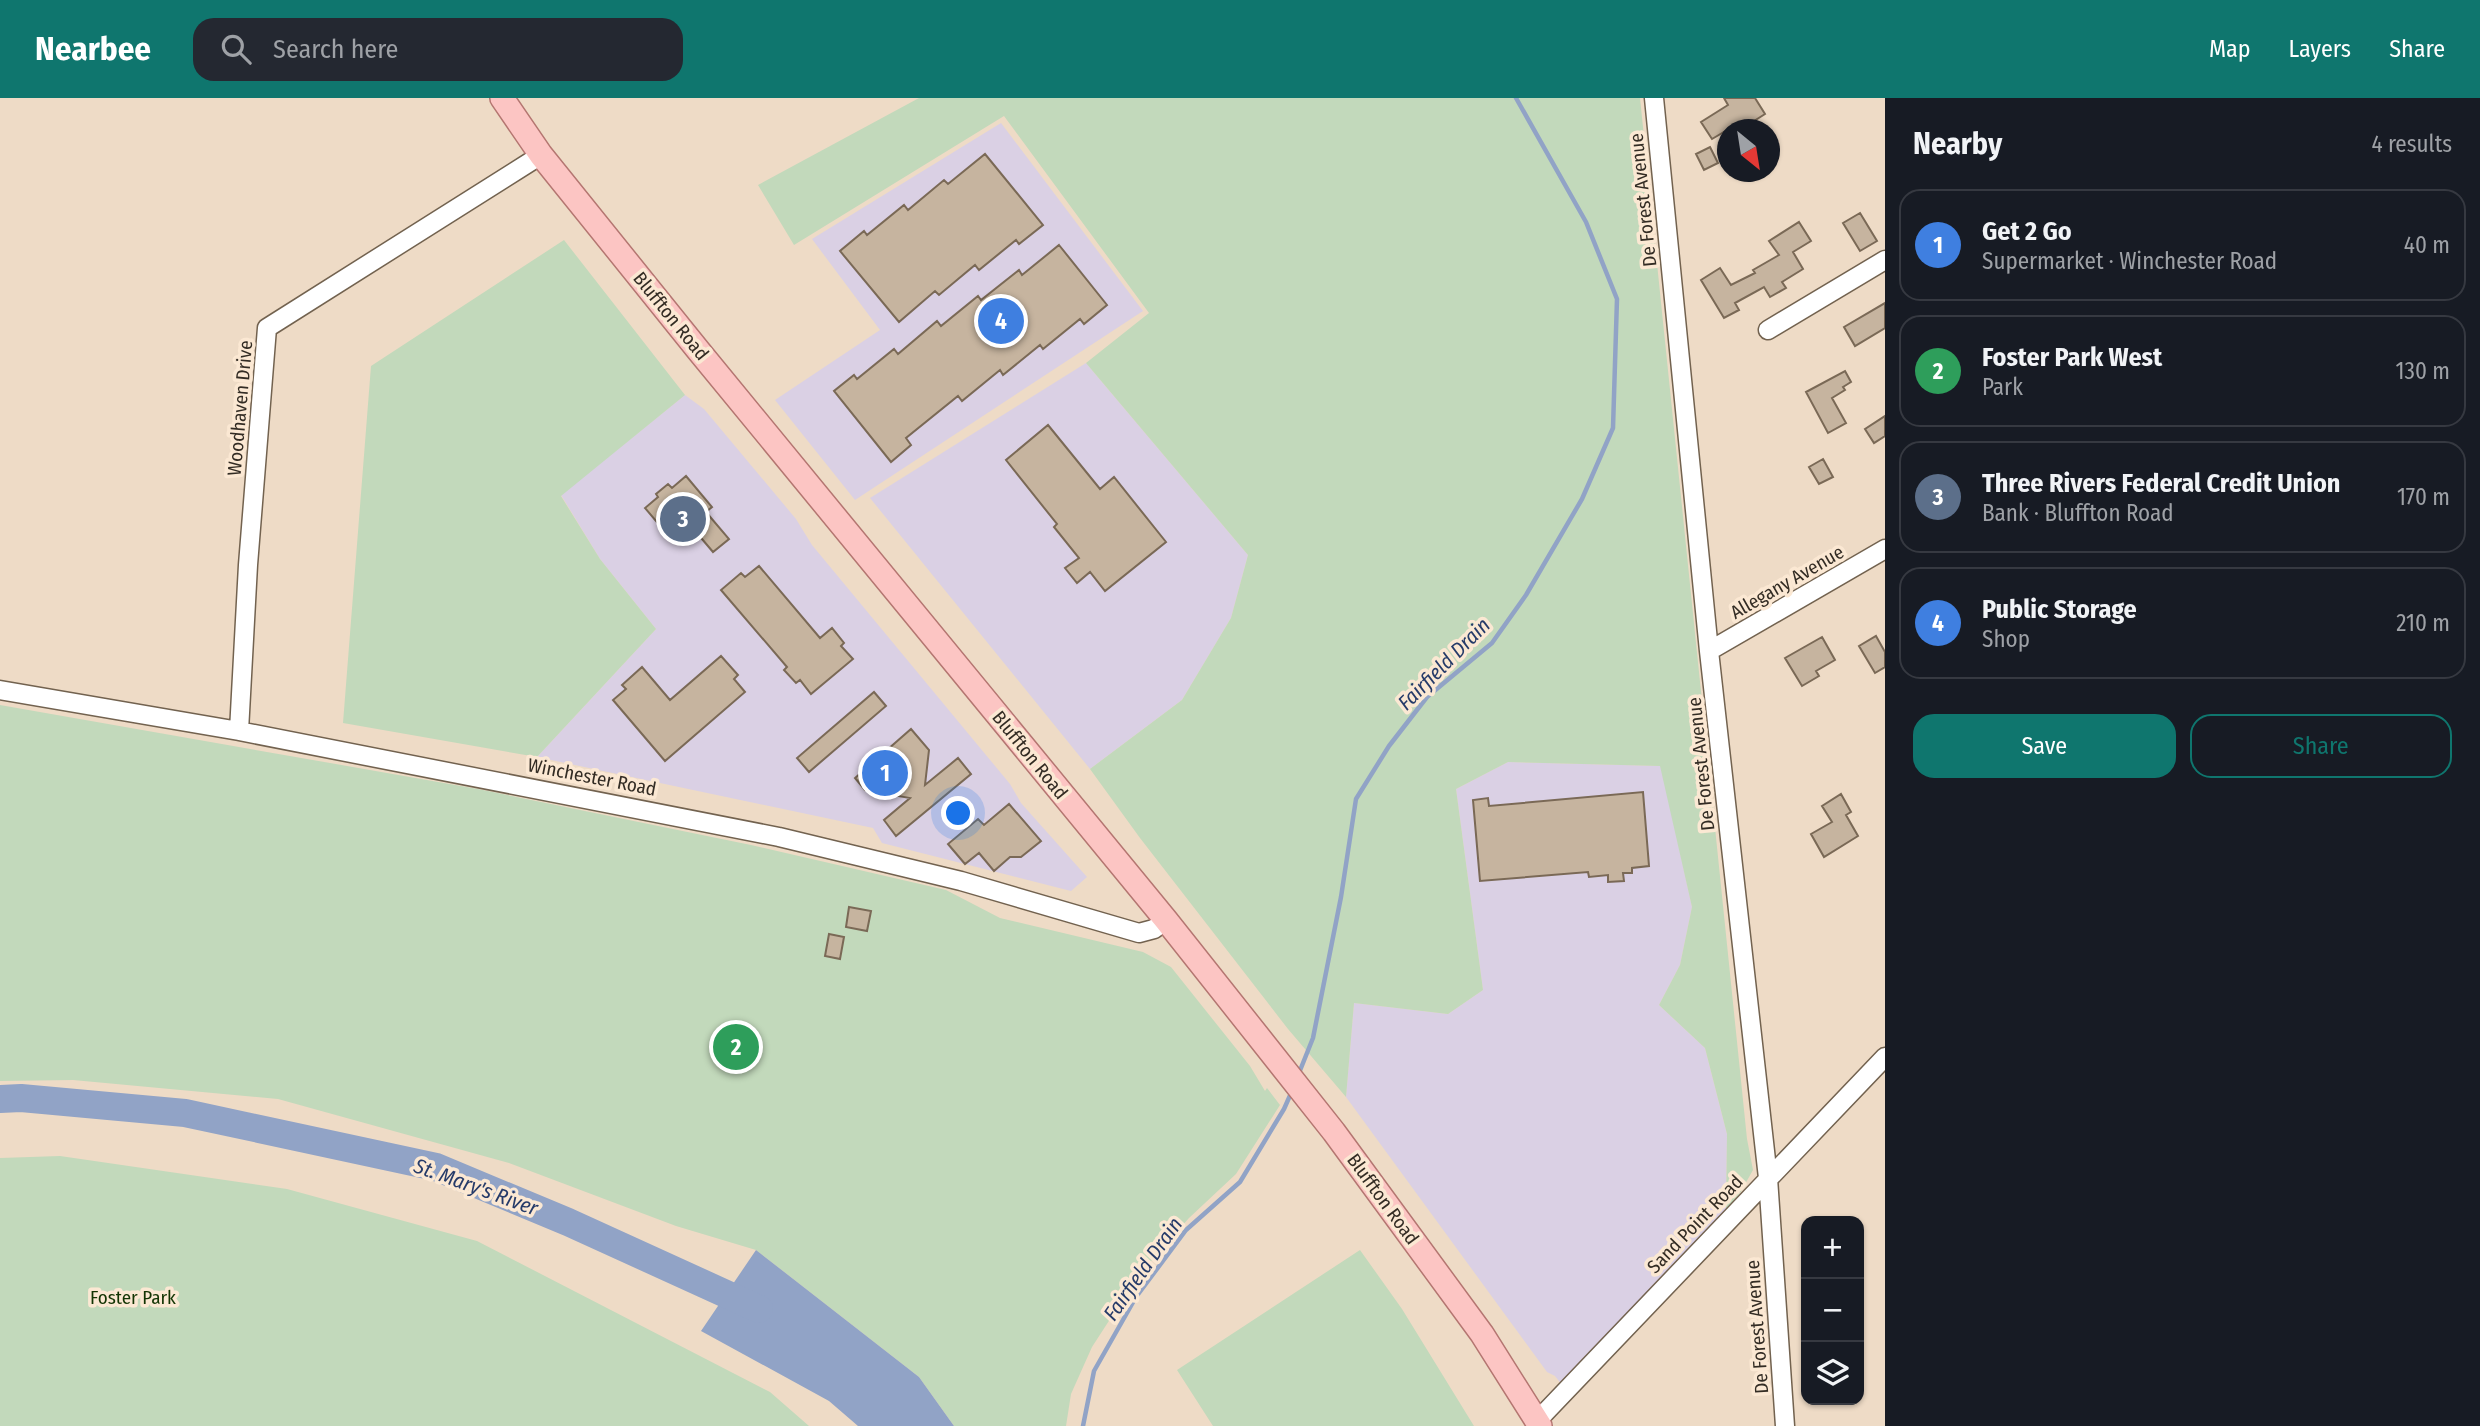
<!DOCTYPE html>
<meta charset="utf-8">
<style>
body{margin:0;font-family:"Fira Sans Condensed",sans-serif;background:#242831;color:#f1f3f6}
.controls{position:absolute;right:21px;bottom:21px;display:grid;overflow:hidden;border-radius:14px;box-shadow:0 2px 5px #0004}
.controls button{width:63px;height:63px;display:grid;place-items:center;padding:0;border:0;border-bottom:2px solid #363941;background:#171b24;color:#f1f3f6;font:35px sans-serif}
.compass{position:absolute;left:1717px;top:21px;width:63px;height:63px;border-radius:50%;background:#171b24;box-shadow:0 2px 5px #0004;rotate:150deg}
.you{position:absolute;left:959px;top:716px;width:24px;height:24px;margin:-18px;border:5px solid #fff;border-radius:50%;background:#1a73e8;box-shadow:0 0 0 10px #1a73e833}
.badge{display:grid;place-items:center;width:46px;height:46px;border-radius:50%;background:#0f766e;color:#fff;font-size:23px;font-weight:700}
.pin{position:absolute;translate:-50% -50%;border:4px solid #fff;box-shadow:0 2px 7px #0006}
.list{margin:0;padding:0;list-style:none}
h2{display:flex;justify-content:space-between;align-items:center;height:91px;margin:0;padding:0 28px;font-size:30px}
h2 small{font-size:23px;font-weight:400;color:#9ea1a6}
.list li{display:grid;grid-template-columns:46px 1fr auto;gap:21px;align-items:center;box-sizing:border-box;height:112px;margin:0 14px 14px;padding:0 14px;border:2px solid #363941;border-radius:21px}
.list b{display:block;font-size:26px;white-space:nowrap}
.list p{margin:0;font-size:23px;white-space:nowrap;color:#9ea1a6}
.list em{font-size:23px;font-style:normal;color:#9ea1a6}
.actions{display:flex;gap:14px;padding:21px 28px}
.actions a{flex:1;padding:16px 0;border:2px solid #0f766e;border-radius:21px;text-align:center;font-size:24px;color:#0f766e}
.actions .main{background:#0f766e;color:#fff}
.icon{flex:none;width:38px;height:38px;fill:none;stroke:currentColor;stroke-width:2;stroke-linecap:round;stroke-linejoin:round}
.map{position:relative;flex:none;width:1885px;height:1328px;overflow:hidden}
header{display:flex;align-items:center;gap:42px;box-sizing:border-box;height:98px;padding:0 35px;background:#0f766e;color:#fff}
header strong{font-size:33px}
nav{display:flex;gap:38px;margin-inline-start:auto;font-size:24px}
.search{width:490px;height:63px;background:#242831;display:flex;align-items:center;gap:18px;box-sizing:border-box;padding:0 24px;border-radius:21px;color:#9ea1a6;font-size:26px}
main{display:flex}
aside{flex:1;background:#171b24}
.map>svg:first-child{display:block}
.commercial{fill:#dad0e4}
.green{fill:#c2d9bb}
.water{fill:#91a3c6}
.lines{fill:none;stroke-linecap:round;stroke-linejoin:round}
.stream{stroke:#91a3c6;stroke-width:4.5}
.river{stroke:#91a3c6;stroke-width:28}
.building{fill:#c6b49f;stroke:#7a6956;stroke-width:2}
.minor-casing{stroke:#72624f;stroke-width:21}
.major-casing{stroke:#b47671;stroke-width:26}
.minor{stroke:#fff;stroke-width:18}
.major{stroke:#fcc5c3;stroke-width:23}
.labels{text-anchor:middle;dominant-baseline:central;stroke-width:7;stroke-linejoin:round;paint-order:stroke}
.street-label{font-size:19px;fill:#332c24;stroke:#fbe8d3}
.park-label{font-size:19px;fill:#123403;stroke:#fbe8d3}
.water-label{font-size:21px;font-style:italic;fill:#263b69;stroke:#fbe8d3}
</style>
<header>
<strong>Nearbee</strong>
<div class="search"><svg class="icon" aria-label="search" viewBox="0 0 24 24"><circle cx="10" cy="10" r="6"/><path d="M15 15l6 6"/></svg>Search here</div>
<nav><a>Map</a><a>Layers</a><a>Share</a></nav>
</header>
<main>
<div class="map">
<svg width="1885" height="1328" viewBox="0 0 1885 1328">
<rect width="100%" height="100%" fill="#eedbc6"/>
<path class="commercial" d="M1001 25 1143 213 855 402 775 302 880 232 812 141Z
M1086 265 1248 457 1231 520 1182 602 1090 671 870 400Z
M685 297 704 311 796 421 812 447 1010 686 1021 705 1087 779 1071 793 882 745 873 730 537 659 656 531 600 461 561 397Z
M1508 664 1661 668 1692 809 1680 867 1659 907 1705 950 1727 1036 1726 1112 1562 1287 1555 1278 1547 1274 1346 999 1354 905 1448 916 1483 892 1456 691Z"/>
<path class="green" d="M919 0H1640L1747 1041 1753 1072 1740 1095 1726 1112 1727 1036 1705 950 1659 907 1680 867 1692 809 1660 668 1508 664 1456 691 1483 892 1448 916 1354 905 1346 999 1288 931 1140 740 1090 671 1182 602 1231 520 1248 457 1086 265 1149 215 1004 18 794 147 758 87Z
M564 142 685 297 561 398 600 461 656 531 537 659 343 625 371 268Z
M0 607 478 691 751 747 946 792 1000 820 1143 854 1171 869 1250 968 1265 993 1267 990 1280 1007 1236 1076 1189 1120 1138 1178 1092 1249 1071 1296 1066 1328H954L919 1279 756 1152 676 1128 509 1065 278 1001 73 982 0 983Z
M60 1058 287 1091 477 1143 770 1294 809 1328H0V1060Z
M1360 1152 1402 1211 1474 1328H1213L1177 1272Z"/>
<path class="water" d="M756 1152 919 1279 954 1328H858L829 1303 701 1233Z"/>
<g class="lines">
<path class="stream" d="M1299 975 1313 940 1341 799 1356 701 1389 648 1427 599 1492 545 1526 497 1582 401 1613 330 1617 201 1586 124 1516 0
M1083 1328 1094 1273 1136 1199 1186 1132 1240 1084 1284 1011 1292 993"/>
<path class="river" d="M0 1001 21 1000 185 1015 436 1069 568 1124 759 1211"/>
</g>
<path class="building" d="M1724 0H1755L1765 16 1743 30 1739 25 1712 41 1701 24 1728 7Z
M1710 49 1718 65 1704 72 1696 56Z
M985 56 1043 127 1019 146 1016 142 979 172 975 167 939 197 935 193 899 224 840 153 864 133 867 137 904 107 908 112 944 82 948 86Z
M1860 115 1877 143 1860 153 1843 125Z
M1799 124 1811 143 1793 154 1803 171 1782 184 1786 190 1770 199 1764 189 1735 205 1739 212 1724 220 1701 182 1720 170 1731 187 1755 175 1753 172 1779 157 1769 143Z
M1059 147 1107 207 1084 226 1080 221 1043 251 1040 247 1003 277 1000 272 962 303 958 298 906 340 911 347 891 364 834 293 854 277 857 281 894 251 898 256 937 223 941 228 978 198 981 202 1019 172 1022 177Z
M1885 205V230L1855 248 1844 229Z
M1845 273 1851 284 1843 289 1845 292 1832 300 1846 325 1828 335 1806 294Z
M1885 318V338L1874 345 1865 331Z
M1048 327 1100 391 1114 379 1166 444 1105 493 1090 474 1077 485 1065 470 1079 460 1054 429 1057 426 1006 362Z
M1823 361 1833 379 1819 386 1809 369Z
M686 378 712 409 706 414 729 441 713 454 691 428 673 443 645 410 658 399 656 396 668 386 672 390Z
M759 468 820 540 832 530 844 545 841 548 853 561 811 596 800 582 796 585 784 572 787 569 721 492 741 475 745 479Z
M1876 538 1885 554V569L1875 575 1859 548Z
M1822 539 1835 562 1816 573 1819 578 1802 588 1785 560Z
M721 558 738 577 734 581 745 594 665 663 613 602 626 591 622 587 642 569 670 602Z
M874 594 886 608 809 674 797 660Z
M911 631 929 652 925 687 958 660 971 676 896 738 884 722 910 700 865 692 855 680Z
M1643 694 1649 768 1632 770V775H1623L1624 783 1608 784V777L1589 779 1588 774 1480 783 1473 702 1488 700 1489 708Z
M1841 696 1851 714 1846 717 1858 738 1824 759 1811 736 1832 724 1822 708Z
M1009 706 1041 743 1021 759H1010L994 773 979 755 965 766 948 746 978 721 984 727Z
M849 809 871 813 867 833 846 829Z
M829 836 844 839 840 861 825 858Z"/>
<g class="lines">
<defs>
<path id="minor" d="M1654 0 1709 553 1768 1080 1785 1328
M1768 232 1885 162
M1709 553 1885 451
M0 592 239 633 779 739 961 783 1139 835 1154 831 1166 822
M239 633 248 467 267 230 541 57
M1537 1323 1885 959"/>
<path id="major" d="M502 0 541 57 698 252 1166 822 1334 1034 1482 1236 1540 1328"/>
</defs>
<use href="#minor" class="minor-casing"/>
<use href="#major" class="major-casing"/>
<use href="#minor" class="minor"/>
<use href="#major" class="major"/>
</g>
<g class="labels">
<g class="street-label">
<text transform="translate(1643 102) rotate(-96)">De Forest Avenue</text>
<text transform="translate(671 218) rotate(51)">Bluffton Road</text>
<text transform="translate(240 310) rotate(-85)">Woodhaven Drive</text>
<text transform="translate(1787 484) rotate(-30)">Allegany Avenue</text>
<text transform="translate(1030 657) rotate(51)">Bluffton Road</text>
<text transform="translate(1701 666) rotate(-96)">De Forest Avenue</text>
<text transform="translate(592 679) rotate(11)">Winchester Road</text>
<text transform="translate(1383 1101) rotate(54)">Bluffton Road</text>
<text transform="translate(1695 1126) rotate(-46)">Sand Point Road</text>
<text transform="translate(1757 1229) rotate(-94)">De Forest Avenue</text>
</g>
<g class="park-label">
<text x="133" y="1199">Foster Park</text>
</g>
<g class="water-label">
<text transform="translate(1444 566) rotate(-45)">Fairfield Drain</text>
<text transform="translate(476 1089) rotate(20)">St. Mary's River</text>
<text transform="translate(1143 1171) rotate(-55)">Fairfield Drain</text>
</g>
</g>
</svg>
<div class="controls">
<button>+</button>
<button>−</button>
<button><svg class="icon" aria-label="layers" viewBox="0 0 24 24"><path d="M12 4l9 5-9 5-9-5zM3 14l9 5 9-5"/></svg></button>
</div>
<svg class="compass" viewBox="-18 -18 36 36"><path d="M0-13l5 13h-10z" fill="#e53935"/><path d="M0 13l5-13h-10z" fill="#9ea1a6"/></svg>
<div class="you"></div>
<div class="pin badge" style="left:885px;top:675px;background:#3f7fe0">1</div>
<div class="pin badge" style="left:736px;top:949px;background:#2e9e5b">2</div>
<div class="pin badge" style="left:683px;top:421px;background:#5c6f8a">3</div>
<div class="pin badge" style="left:1001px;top:223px;background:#3f7fe0">4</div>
</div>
<aside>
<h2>Nearby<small>4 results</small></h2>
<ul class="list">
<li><span class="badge" style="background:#3f7fe0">1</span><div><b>Get 2 Go</b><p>Supermarket · Winchester Road</p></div><em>40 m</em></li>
<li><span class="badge" style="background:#2e9e5b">2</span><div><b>Foster Park West</b><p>Park</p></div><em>130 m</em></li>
<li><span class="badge" style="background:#5c6f8a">3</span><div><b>Three Rivers Federal Credit Union</b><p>Bank · Bluffton Road</p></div><em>170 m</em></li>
<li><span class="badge" style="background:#3f7fe0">4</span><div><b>Public Storage</b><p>Shop</p></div><em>210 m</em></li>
</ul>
<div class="actions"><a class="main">Save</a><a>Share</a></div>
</aside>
</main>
